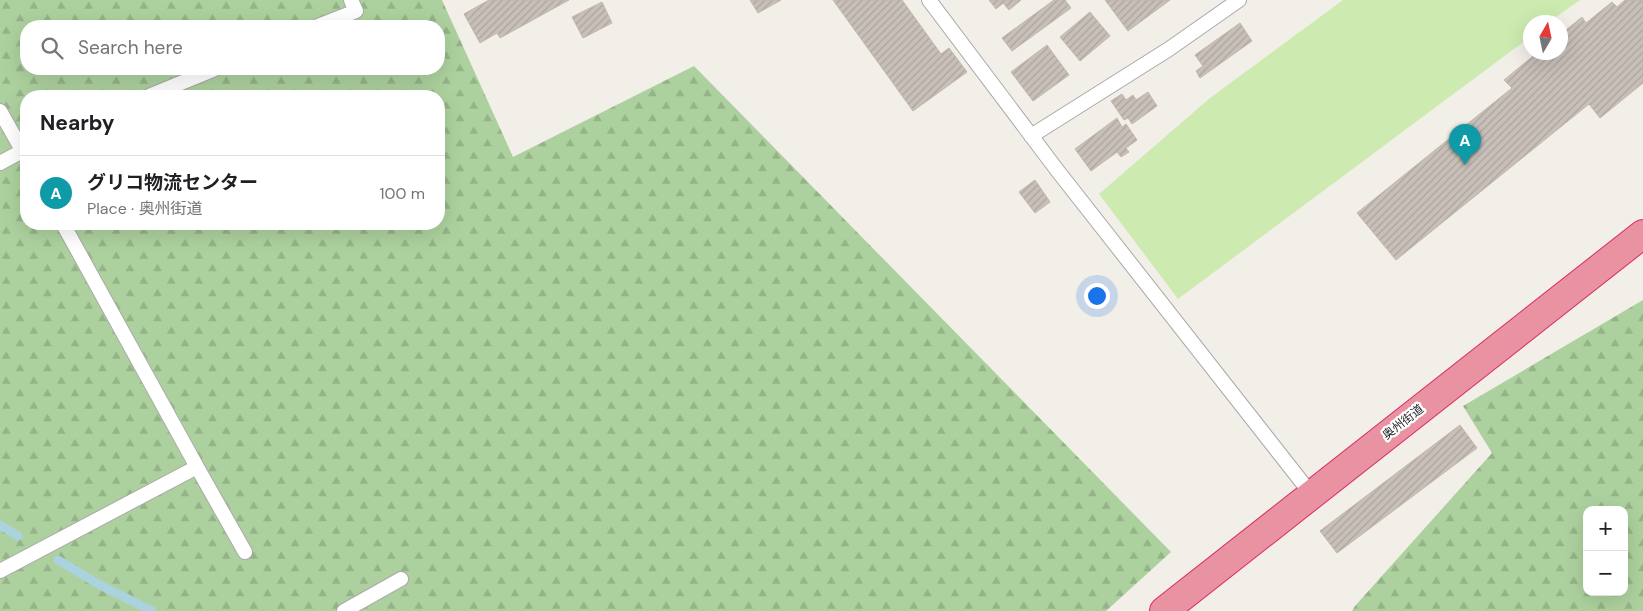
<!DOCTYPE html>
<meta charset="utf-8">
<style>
body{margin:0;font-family:"DM Sans","Noto Sans JP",sans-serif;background:#f6f6f6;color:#202124}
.controls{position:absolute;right:15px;bottom:15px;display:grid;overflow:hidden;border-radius:10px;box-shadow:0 5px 20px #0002}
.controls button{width:45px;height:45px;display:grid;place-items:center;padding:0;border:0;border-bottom:1px solid #e0e0e0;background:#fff;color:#202124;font:25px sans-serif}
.compass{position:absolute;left:1523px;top:15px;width:45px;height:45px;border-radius:50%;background:#fff;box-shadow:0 5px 20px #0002;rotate:9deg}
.you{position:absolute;left:1096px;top:295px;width:18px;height:18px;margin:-12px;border:4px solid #fff;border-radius:50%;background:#1a73e8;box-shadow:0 0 0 8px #1a73e833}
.badge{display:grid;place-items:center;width:32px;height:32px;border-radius:50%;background:#111827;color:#fff;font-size:16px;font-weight:700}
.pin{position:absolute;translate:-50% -41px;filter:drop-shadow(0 1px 2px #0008)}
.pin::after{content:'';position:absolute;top:26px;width:18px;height:15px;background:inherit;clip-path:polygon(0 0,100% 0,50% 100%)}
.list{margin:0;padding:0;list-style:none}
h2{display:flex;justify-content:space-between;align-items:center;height:65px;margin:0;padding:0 20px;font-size:21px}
h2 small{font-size:16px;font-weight:400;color:#757577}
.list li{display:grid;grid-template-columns:32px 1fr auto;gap:15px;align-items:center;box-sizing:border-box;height:75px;padding:0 20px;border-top:1px solid #e0e0e0}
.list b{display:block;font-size:19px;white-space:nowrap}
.list p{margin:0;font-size:16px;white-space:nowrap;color:#757577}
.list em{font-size:16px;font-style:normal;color:#757577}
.icon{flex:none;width:28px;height:28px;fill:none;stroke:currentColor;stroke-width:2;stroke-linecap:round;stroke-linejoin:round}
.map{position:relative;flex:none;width:1643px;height:611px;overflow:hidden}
.search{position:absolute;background:#fff;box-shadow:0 5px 20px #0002;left:20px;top:20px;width:425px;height:55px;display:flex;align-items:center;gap:12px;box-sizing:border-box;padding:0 18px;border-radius:20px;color:#757577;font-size:19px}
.panel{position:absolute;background:#fff;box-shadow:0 5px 20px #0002;left:20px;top:90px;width:425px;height:140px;border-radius:20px}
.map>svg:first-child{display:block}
.grass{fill:#cdebb0}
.forest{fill:url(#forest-firs);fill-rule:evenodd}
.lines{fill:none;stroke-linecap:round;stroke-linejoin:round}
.stream{stroke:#aad3df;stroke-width:9}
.building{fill:url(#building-hatch);stroke:#c4b6ab}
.lane-casing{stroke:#a9a9a9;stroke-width:16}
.highway-casing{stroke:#dc2a67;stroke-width:30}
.lane{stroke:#fff;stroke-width:14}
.highway{stroke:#e892a2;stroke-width:28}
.labels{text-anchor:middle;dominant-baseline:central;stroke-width:4.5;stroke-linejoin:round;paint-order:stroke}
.street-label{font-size:12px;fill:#222;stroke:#fff}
</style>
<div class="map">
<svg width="1643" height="611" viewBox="0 0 1643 611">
<defs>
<pattern id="forest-firs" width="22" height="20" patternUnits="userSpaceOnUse" patternTransform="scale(1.25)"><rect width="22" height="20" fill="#add19e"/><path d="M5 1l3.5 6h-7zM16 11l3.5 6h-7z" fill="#95b388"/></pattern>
<pattern id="building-hatch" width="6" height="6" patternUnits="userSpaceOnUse" patternTransform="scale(1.25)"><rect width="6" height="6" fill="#c7bfb8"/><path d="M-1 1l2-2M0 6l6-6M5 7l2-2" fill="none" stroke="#aba49e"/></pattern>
</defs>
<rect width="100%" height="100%" fill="#f2efe9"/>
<path class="grass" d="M1343 0H1580L1549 22H1530V37L1178 299 1099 194 1210 98Z"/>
<path class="forest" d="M0 0H442L513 157 694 66 1171 552 1106 611H0ZM26 26H439V69H26ZM26 96H439V224H26Z
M1643 300V611H1352L1355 606 1492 453 1463 406ZM1587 510H1624V592H1587Z"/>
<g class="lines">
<path class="stream" d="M0 525 18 536
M58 560 100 585 152 611"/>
</g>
<path class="building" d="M489 0H569L500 38 497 33 480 43 464 14Z
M750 0H781L758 13Z
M833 0H902L941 54 949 48 967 72 913 111Z
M989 0H1021L1009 10 1003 3 996 9Z
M1054 0H1065L1071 8 1012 51 1002 38Z
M1105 0H1170L1128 31Z
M1625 0H1643V83L1600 118 1589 104 1396 260 1357 213 1512 88 1504 80 1538 52H1560V35L1582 17 1586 23 1612 2 1617 7Z
M602 2 612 23 583 38 572 17Z
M1090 12 1110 36 1080 61 1060 37Z
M1240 23 1252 41 1200 78 1196 71 1203 66 1195 55Z
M1047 45 1069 75 1033 101 1011 72Z
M1148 92 1157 106 1132 124 1128 118 1124 120 1111 101 1122 94 1126 100 1133 95 1136 100Z
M1117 118 1122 127 1126 124 1137 140 1126 148 1129 152 1121 157 1117 152 1091 171 1075 149Z
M1035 180 1050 202 1035 213 1019 192Z
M1460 425 1477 448 1337 553 1320 531Z"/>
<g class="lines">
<defs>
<path id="lane" d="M929 0 1057 170 1312 495
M318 26 356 11 351 0
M149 96 215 69
M0 111 26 157
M1031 136 1169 49 1239 0
M0 163 26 149
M197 467 245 552
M0 571 197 467 63 224
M344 611 401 579"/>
<path id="highway" d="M1164 611 1643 234"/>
</defs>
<use href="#lane" class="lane-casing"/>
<use href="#highway" class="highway-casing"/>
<use href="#lane" class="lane"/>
<use href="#highway" class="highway"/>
</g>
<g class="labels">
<g class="street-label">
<text transform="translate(1403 422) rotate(-38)">奥州街道</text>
</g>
</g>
</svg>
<div class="controls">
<button>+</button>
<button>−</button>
</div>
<svg class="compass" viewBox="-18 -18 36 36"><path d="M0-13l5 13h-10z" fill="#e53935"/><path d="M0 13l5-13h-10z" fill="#757577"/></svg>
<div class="you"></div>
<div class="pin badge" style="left:1465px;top:165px;background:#0f9aa8">A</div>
<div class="search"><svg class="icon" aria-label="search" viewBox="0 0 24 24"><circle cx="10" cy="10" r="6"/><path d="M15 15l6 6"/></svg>Search here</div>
<section class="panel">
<h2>Nearby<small></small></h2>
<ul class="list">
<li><span class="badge" style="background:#0f9aa8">A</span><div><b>グリコ物流センター</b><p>Place · 奥州街道</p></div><em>100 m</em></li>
</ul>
</section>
</div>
